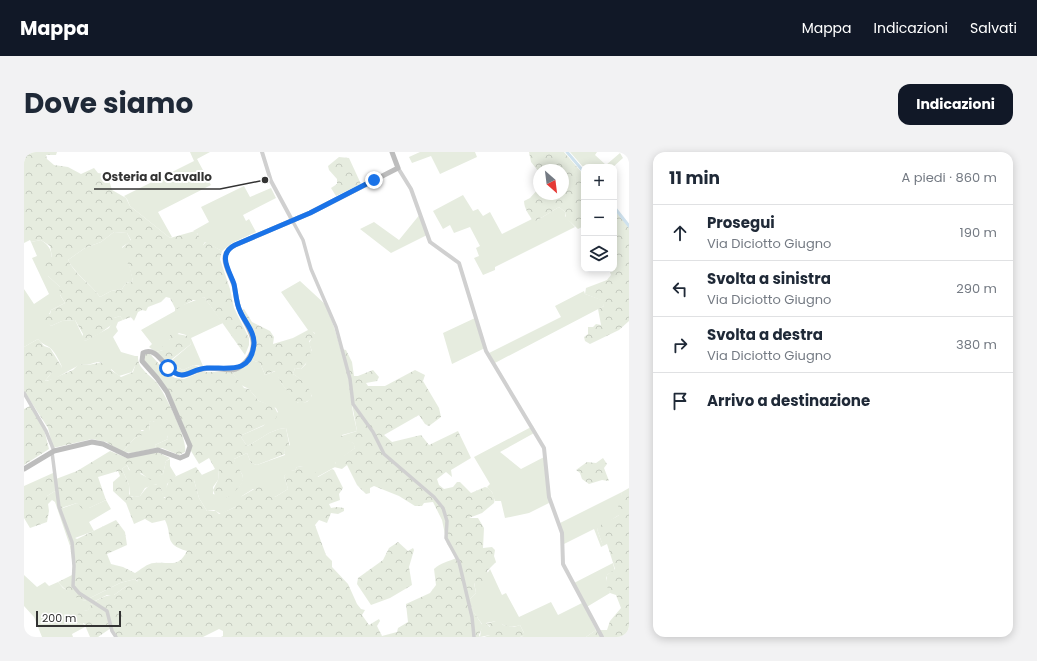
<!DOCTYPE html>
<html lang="it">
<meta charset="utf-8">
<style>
body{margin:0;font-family:Poppins,sans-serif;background:#f2f2f3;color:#1f2937}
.controls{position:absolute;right:12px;top:12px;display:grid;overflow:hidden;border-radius:8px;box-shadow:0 2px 10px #0003}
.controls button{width:36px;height:36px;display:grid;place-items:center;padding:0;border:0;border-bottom:1px solid #e0e1e3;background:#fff;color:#1f2937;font:20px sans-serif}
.compass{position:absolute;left:509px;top:12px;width:36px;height:36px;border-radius:50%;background:#fff;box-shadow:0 2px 10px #0003;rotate:152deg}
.scale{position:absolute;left:12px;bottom:10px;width:85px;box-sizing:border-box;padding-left:4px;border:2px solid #333;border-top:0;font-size:11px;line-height:14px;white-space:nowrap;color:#333;-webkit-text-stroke:3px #fff;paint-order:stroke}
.stop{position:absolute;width:12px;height:12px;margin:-9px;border:3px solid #1a73e8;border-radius:50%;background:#fff}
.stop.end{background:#1a73e8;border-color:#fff;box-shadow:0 1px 4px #0008}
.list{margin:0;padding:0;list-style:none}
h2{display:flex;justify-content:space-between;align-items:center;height:52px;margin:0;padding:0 16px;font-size:17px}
h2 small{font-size:13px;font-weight:400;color:#747a83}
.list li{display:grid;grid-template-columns:26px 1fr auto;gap:12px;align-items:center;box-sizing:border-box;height:56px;padding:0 16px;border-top:1px solid #e0e1e3}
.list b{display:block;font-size:15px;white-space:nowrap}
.list p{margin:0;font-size:13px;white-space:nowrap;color:#747a83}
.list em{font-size:13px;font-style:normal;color:#747a83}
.icon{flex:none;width:22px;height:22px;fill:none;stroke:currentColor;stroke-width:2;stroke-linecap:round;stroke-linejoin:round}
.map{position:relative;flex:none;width:605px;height:485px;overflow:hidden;border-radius:12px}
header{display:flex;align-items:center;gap:24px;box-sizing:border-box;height:56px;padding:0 20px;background:#111827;color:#fff}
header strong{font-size:19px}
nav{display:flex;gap:22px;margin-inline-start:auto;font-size:14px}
.intro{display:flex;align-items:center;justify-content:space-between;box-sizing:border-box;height:96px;padding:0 24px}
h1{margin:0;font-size:28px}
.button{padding:10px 18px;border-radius:12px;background:#111827;color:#fff;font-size:14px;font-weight:700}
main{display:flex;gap:24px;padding:0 24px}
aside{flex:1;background:#fff;border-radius:12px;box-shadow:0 2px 10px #0003}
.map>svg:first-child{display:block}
.grass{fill:#e6ecdf}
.forest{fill:url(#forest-crowns);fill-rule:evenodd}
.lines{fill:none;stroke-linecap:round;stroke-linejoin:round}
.canal{stroke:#cfe2ee;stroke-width:3}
.minor{stroke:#d0d0d0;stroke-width:3.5}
.tertiary{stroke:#d0d0d0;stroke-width:4}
.secondary{stroke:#bdbdbd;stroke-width:5}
.route{stroke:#1a73e8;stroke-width:5}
.leader{fill:none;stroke:#333;stroke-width:1.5}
.callout-dot{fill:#333;stroke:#fff;stroke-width:1.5}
.callout-label{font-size:12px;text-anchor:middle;font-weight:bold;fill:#333;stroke:#fff;stroke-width:4;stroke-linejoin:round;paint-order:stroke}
</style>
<header>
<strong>Mappa</strong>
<nav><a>Mappa</a><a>Indicazioni</a><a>Salvati</a></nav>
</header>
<div class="intro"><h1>Dove siamo</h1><a class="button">Indicazioni</a></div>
<main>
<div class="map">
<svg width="605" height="485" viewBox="0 0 605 485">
<defs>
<pattern id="forest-crowns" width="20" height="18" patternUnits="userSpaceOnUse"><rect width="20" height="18" fill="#e6ecdf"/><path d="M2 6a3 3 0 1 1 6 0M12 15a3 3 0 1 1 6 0" fill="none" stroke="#c6cbc0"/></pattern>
</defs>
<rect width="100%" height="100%" fill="#fff"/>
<path class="grass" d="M166 0H186L173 7 187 33 134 60 148 85 146 86 106 54 103 47 100 44 170 9Z
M396 0H451L453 5 416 22 407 4 388 11 385 5Z
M546 0H573L571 3 582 13 596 1 599 6 589 15 560 16Z
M220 34 226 45 247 36 252 46 219 63 222 69 225 67 232 80 208 91 198 99 181 90 179 93H175L174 82 169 79 185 70 177 55Z
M439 43 449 59 454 57 459 64 466 60 478 82 508 67 512 69 535 55 541 60V64L551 75 471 115V118L459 123 450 106 455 104 452 96 456 94 446 75 430 81 426 73 419 77 409 59Z
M397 61 403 83 367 101 336 77 350 70 375 88Z
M90 80 103 81 107 89 98 95 106 116 109 129 102 131 98 137 87 139 76 145C67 132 51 122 44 108L61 96 77 90Z
M17 88C32 98 28 107 24 124L36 135V143L41 151 27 158 22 169 27 174 38 169 51 168 61 189 85 176 90 166 96 164 99 168 94 170 92 175 94 179 89 185 97 200 111 204V214L108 220 95 224C91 221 81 210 77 210 69 209 65 215 57 212L30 227 21 229 28 220 38 215C36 210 30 198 25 195 20 192 18 192 14 187L0 195V137L10 152 25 142 8 106 13 104 7 90Z
M276 129 301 152 310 175 324 222 329 261 333 279 318 283 316 292C320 288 327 288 330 292L331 296 311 311V315L293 325C289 316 282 314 273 315L271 318 267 319 260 324 264 337 251 345 229 337 218 344 211 355 197 362 190 358 183 359 175 346 170 328 171 326 191 317H195L194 328 189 335V342L203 345C209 340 224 331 217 320 214 316 210 312 210 307L223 301 227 311 233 313 261 303 260 298 266 293 262 276 255 277 245 281 227 292 223 294 217 285 218 283 239 274 254 260 252 256 235 249 225 237 217 233 208 220 228 208 236 211 241 223 252 219 257 231 274 251 283 250 288 244C283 235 278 227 269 222L271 216 277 217 282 212 283 204 288 199 285 191 291 181 284 178 257 140Z
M560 139 561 142 578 148 580 154 469 212 463 202 537 165 531 154Z
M180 145 199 171 167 186 179 214 170 213 159 218 149 213 147 209 167 192 162 183 155 181 146 187 139 198 132 200 125 195 128 192 117 178 151 159V156Z
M451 166 461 196 428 212 419 181Z
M127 269C135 269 144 279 144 287L131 293 132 296 108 301 98 300 111 286 117 283V279H126L125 270Z
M509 274 512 280 476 300 497 317 522 304 527 350 505 361 481 366 477 349H471L468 340 463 335 466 332 450 305Z
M146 307V314L152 324 143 332 142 345H139L137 336 132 332 121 336 116 344 110 345 106 344 105 333 98 317 103 313 105 318C125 323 118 329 139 322L142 309Z
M31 339 39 356 53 351 65 356 82 348 87 357 65 370 70 379 51 386 46 394 31 350 28 348 23 353V344Z
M598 340 595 363 573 377 579 394 577 395 570 377 540 392 536 371Z
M589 411 591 420 584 422 582 426 586 441 561 456 572 478 562 485H496L499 484 500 481 496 473C488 476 481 475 473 469L462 471 467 476 466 483 456 485 458 472 448 458 446 447 452 441 450 430 463 422 466 417 478 443 482 441 495 465 527 450 534 463 558 451 550 431Z
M0 423 13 435 21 430 25 434 34 430 39 436 60 449 96 431 111 427 114 430 101 435 90 443H83L69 450 64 458 60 459 52 469 55 472 59 471 61 475 48 482 49 485H18L10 465 0 454Z"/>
<path class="forest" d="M0 0H33L32 3H22L23 7 30 13 44 15 57 22 70 16 74 21 81 22 80 23 84 25 88 38 102 46 106 54 146 86 171 79 175 84V93H179L182 90 198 99 196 107 206 137 210 156 225 186V193L221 203 180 145 174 148H169L153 157 151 156 146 146 142 145 137 150 124 155 122 159 118 158 114 160 110 169 107 165 99 168 96 164 90 166V171L75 182 61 189 58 186 59 182 51 168 38 169 27 174 18 168 17 164 26 162 27 158 41 151 35 141 36 135 24 124 20 115 26 105H28L26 94 17 88 7 90 6 88 0 91ZM90 80 103 81 107 88 97 97 105 114 109 129 102 131 98 137 87 139 76 145C67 132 51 123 44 108L61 96 77 90Z
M505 0H540L560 23V78L558 75 554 77 542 66 541 60 535 55 512 69H509C505 63 500 56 500 49L506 46 515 36V42H539V18H515V20L507 10Z
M315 5 325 6 337 32 312 44 307 36 313 32V27L305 18 304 14Z
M590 57 605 76V169L595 178 566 192 561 189 560 185 564 182V175H569L572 172 577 173 574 157 580 154 577 148 561 142 562 136 583 128 587 123 585 117H590Z
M220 157 228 170 246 179 250 185 249 192 269 186 284 178H287L292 183 285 189 288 200 283 204V210L277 217 271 216 269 222C277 226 287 236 288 246 282 250 279 253 272 250L257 231 251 219 241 223 236 211 228 208 224 209 230 194 216 158Z
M148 181 164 184 167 192 148 207 147 209 149 213 159 218 170 213 175 215 163 220 152 221 132 200 139 198 138 195 146 187V182Z
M14 187 20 194 26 196 38 215 33 220H28L21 229H23L49 218 55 212 64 213 84 209 87 211V218L97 225 109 220 111 214V204H114C113 216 126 223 133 231 141 242 164 287 161 300L155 303 138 296H132L131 293 144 287V285L137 274 129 269 125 270 126 279 122 281 119 278H117L118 283 111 286 98 300 82 290 68 287 29 296 24 276 0 239V195Z
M318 197 322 198 328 210 330 224H334L349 218 355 225 353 229 342 231 344 234H361L391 218 401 223 399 229 415 256 417 265 405 274 401 272 395 263 360 283 368 290 397 283 405 293 434 279 447 306 427 318 428 325 422 320 413 327 415 333 420 337 429 335 433 330H436L447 341 461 335C467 336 472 345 470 351L458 361 445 366H454L460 376 459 396 468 395 471 398 470 404 472 410 463 419 466 425C462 431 457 432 450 431L452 441 446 447 448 451 447 456 459 474 455 483 456 485H197L199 484V479L195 477 179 485H92L87 476 74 485H66L60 471 55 472 51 467 56 459 64 458C66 450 82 442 90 443L101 435 114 429 111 427 96 431 60 449C50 445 41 438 34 430L48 423 49 414 46 394 48 393 47 386 49 385 53 387 92 368 101 380 103 393 83 402 87 412 99 415 111 421C116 418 124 411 130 411 145 409 154 417 163 399 139 392 149 384 141 368L128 371 121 367 110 372 102 351 89 339V330L96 324 94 319 74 325 82 348 61 358H59L53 351 37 356 31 339 23 344 25 359 23 370 6 376 0 366V334L29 321 32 327 53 319 86 299 103 306 133 300 146 306 142 309 139 322 126 328 117 321 114 324H109L103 313 98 317 105 333V342L108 345 116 344C122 336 126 330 136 333L140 346 142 345V336L146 327 172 315 178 323 170 328 175 346 183 359H192L195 362 207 357 211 355 213 347 237 333 243 334 251 345 264 337 260 324 265 319 271 318 273 315H289L294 325 308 317 310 318 319 336 315 342 316 348 305 352 307 356 313 355 320 356V359L314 362 307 361 303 371 295 368 291 373 302 403 308 409V415L324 432 333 452 337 457 341 458 338 463 345 473 355 467 356 469 353 474 358 484 373 480 374 476 384 470 382 452 406 441 412 433 410 417C416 411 425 409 433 406L423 392 418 368 409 350 400 351 398 354H391L375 344 350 334 346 336V341L342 342 333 333 323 313 318 317 310 315 312 309 331 296 329 291C320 287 319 293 313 294L314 285 333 279Z
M121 202H126L144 222 151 226 160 227 177 220H208L220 236 225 237 235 249 250 254 254 262 251 268 218 283 217 285 223 294 227 292 245 281 255 277 262 276 266 296 260 298 261 302 233 313 227 311 223 301 210 307C211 314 220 320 219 328 218 334 212 336 210 342L201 346H192L189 338 194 328 195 317H191L185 306 175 312 167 299 149 251 120 211Z
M6 254 20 277 25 297 0 313V257Z
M579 306 583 312 580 316 585 329 578 328 565 332 558 327 556 321 552 318 563 310 572 311Z
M605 336V485H562L572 478H583L586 469 597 456 592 443 586 441 582 432 583 423 591 417 583 392 579 394 573 377C579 369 587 369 595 363L594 355 598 340Z
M374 390 384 399 389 396 390 398 385 415 388 433 366 446 347 453 333 432 334 426 359 408 365 396Z
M475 468 479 473 490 475 496 473 501 483 496 485H460L466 483V474L462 472Z"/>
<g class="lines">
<path class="canal" d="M543 0 560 20
M590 55 605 74"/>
<path class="minor" d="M268 68 279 88 287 117 312 175 326 227 329 252 349 280 360 302 410 345 419 356 423 369 422 386 435 410 448 465 450 485
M0 241 22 279 30 299
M28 300 35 355 48 390 50 414 49 434 55 441 83 459 88 479 92 485"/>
<path class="tertiary" d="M238 0 247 29 268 68
M374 16 387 37 406 90 435 111 462 199 520 296 525 345 538 381 539 412 578 485"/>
<path class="secondary" d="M0 317 30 299 68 290 79 292 104 304 134 298 156 306 163 303 166 294 143 240 133 226 118 209 119 201C133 193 141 218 153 222 162 226 170 218 179 217 190 214 202 220 212 217 217 215 221 211 224 207 237 189 223 176 216 159 212 151 212 141 210 133 205 119 192 102 211 93L286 61 374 16 368 0"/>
</g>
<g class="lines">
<path class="route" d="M144 216C161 231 165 217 183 216 203 215 227 223 230 192 231 180 220 169 216 159 212 151 212 141 210 132 205 118 193 102 211 93L286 61 350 28"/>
</g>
<path class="leader" d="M241 28L196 37H70"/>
<circle class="callout-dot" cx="241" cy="28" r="4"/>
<g class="callout-label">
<text x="133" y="29">Osteria al Cavallo</text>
</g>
</svg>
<div class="controls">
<button>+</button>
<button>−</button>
<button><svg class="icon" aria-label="layers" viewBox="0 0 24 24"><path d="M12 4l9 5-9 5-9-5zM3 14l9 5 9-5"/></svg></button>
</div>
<svg class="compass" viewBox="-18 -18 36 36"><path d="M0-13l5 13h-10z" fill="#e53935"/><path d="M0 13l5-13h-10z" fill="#747a83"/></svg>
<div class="scale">200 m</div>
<div class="stop" style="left:144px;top:216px"></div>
<div class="stop end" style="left:350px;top:28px"></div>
</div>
<aside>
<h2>11 min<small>A piedi · 860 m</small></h2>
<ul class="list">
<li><svg class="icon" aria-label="ahead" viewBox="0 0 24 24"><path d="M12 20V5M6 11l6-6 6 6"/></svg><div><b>Prosegui</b><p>Via Diciotto Giugno</p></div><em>190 m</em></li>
<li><svg class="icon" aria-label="left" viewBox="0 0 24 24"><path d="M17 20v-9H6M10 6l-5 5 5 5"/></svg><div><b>Svolta a sinistra</b><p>Via Diciotto Giugno</p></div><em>290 m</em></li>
<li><svg class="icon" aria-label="right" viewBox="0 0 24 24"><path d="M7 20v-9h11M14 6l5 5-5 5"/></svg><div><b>Svolta a destra</b><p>Via Diciotto Giugno</p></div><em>380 m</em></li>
<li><svg class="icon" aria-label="arrive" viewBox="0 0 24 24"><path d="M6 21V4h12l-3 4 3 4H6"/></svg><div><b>Arrivo a destinazione</b></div></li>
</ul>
</aside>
</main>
